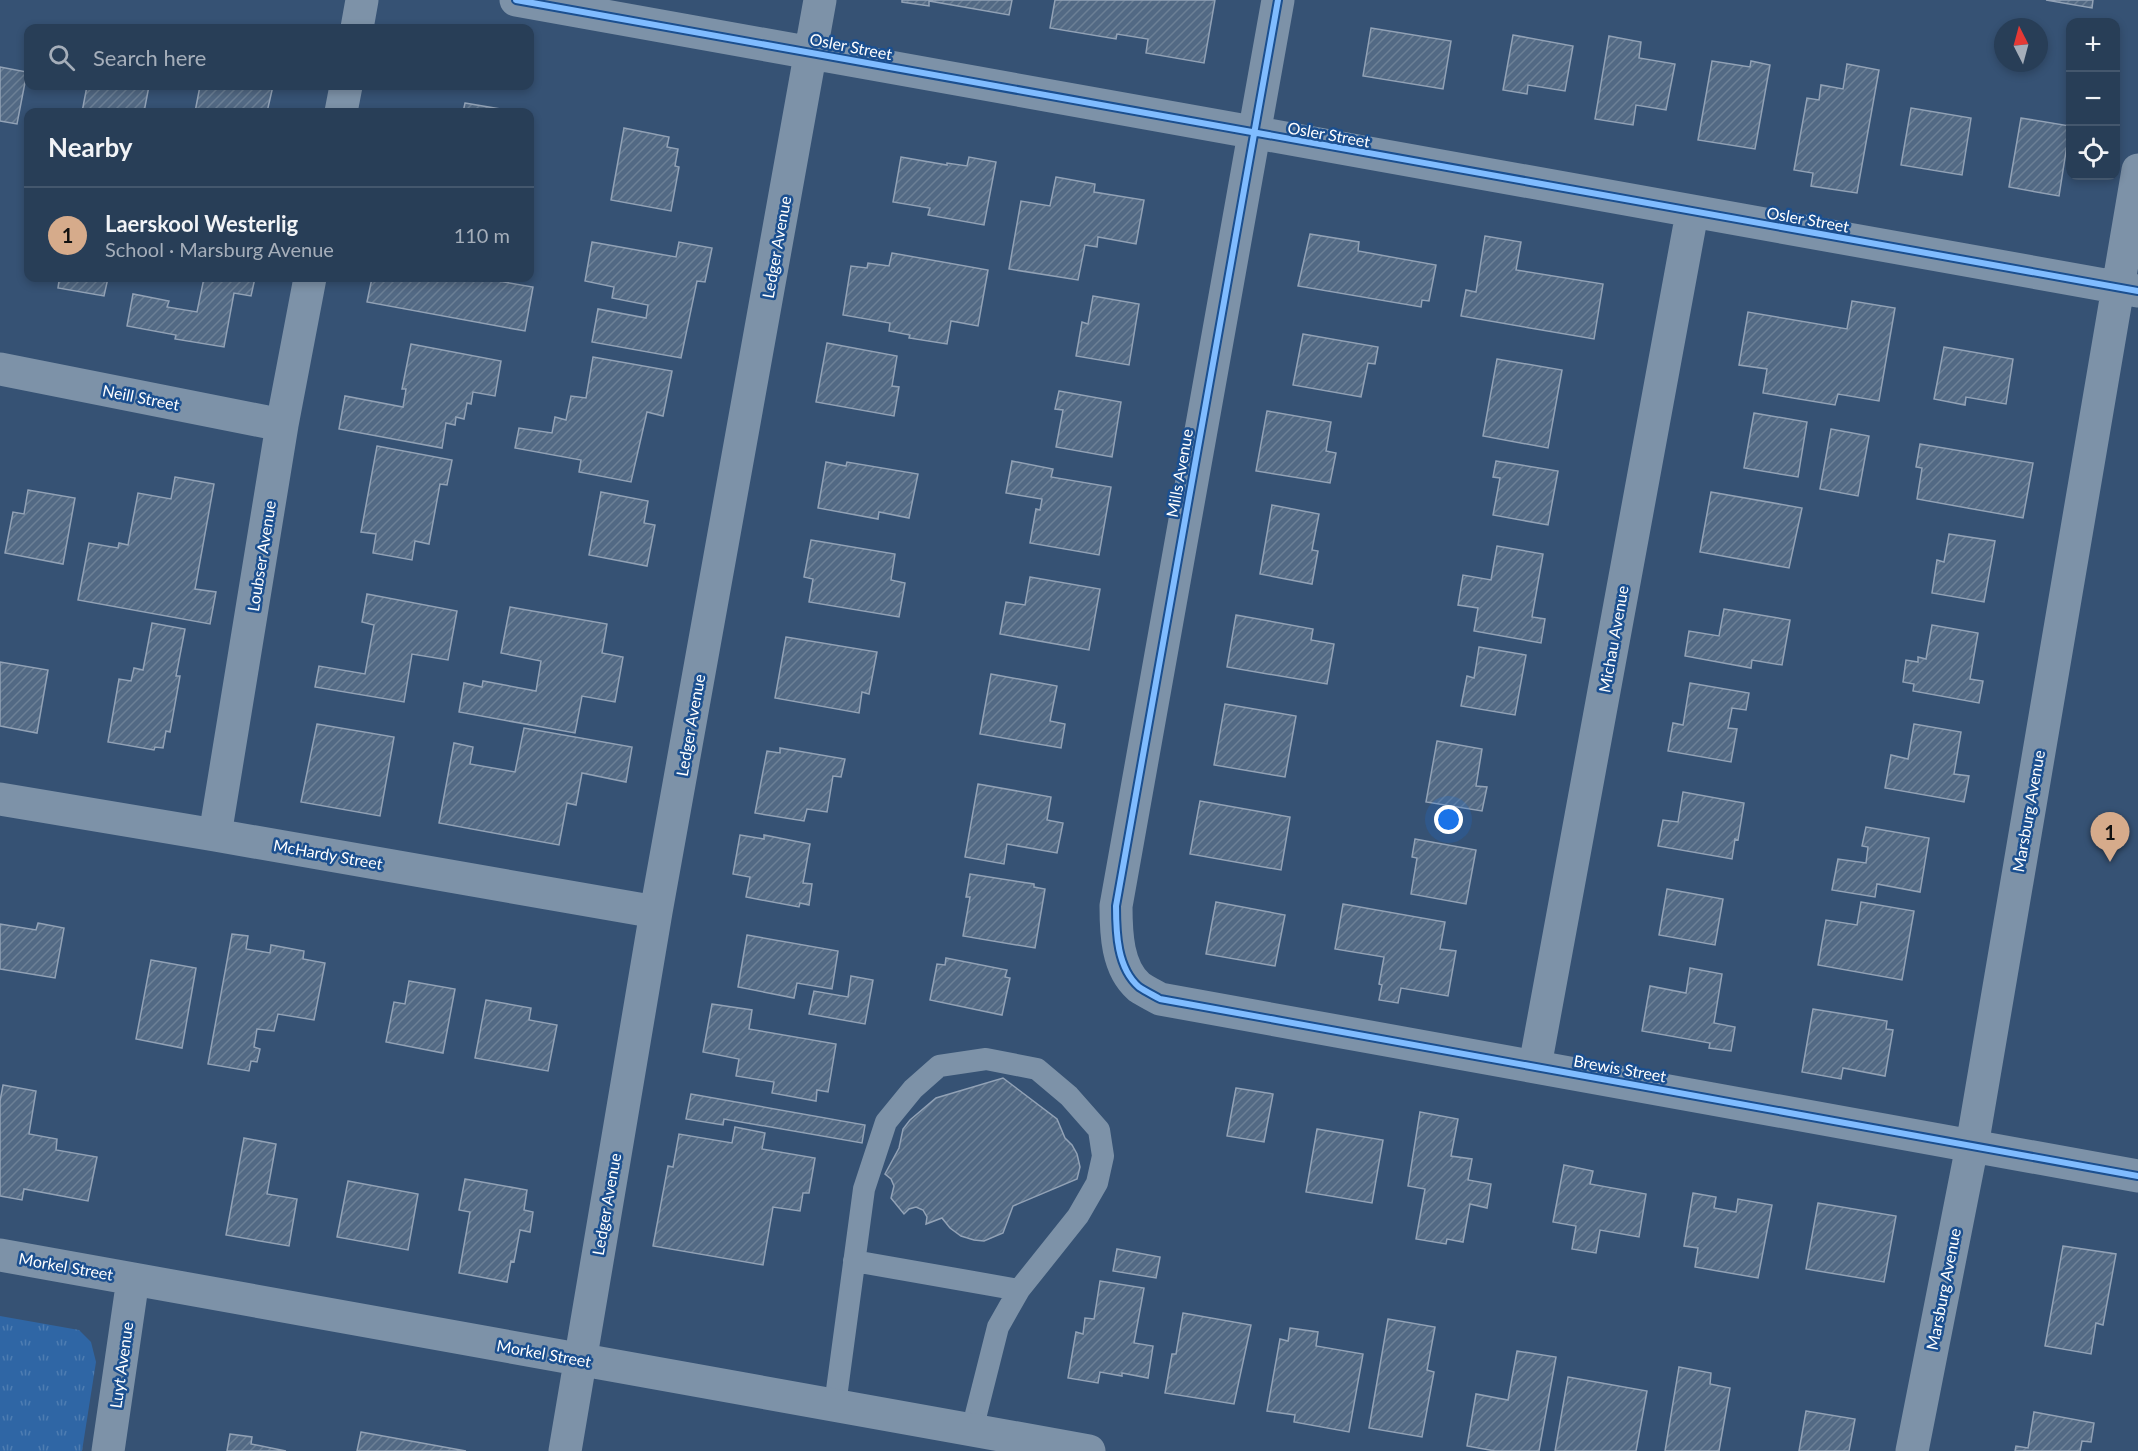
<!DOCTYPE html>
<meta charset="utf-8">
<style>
body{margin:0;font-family:Lato,sans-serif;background:#30455d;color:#f1f3f6}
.controls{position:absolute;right:18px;top:18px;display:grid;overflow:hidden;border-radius:12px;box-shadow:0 3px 9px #0003}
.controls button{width:54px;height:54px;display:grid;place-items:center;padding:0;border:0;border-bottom:2px solid #44576d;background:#283e57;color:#f1f3f6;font:30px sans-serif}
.compass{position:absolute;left:1994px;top:18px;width:54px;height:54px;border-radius:50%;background:#283e57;box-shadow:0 3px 9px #0003;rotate:354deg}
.you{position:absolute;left:1449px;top:820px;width:21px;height:21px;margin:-15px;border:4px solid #fff;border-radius:50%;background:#1a73e8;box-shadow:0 0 0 9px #1a73e833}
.badge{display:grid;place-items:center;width:39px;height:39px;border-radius:50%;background:#d6ab8b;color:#111;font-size:20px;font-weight:700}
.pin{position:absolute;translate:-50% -50px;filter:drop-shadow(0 2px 3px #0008)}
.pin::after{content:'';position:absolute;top:32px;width:21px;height:18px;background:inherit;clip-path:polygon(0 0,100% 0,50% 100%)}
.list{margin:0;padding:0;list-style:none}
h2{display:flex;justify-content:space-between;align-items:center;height:78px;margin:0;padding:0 24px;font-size:26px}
h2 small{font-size:20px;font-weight:400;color:#a5aeba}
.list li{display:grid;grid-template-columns:39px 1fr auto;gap:18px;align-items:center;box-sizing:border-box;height:96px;padding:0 24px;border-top:2px solid #44576d}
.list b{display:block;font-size:22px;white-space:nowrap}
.list p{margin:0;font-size:20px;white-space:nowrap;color:#a5aeba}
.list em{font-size:20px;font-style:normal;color:#a5aeba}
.icon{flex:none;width:33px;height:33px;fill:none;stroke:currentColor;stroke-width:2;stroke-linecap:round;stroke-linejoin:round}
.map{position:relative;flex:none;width:2138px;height:1451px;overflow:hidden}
.search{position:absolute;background:#283e57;box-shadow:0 3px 9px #0003;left:24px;top:24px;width:510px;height:66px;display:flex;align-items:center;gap:15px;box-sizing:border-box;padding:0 21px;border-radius:12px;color:#a5aeba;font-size:22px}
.panel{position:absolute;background:#283e57;box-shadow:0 3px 9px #0003;left:24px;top:108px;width:510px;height:174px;border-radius:12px}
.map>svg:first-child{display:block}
.park{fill:url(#park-tufts)}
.building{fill:url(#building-hatch);stroke:#92a2b6;stroke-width:1.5}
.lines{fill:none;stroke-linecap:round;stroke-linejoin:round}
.lane{stroke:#7d92a8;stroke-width:22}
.street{stroke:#7d92a8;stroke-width:33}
.cycleway-casing{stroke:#1b4f8f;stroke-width:10}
.cycleway{stroke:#80bcff;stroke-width:6}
.labels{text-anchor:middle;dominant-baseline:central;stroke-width:5;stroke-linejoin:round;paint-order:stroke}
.street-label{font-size:16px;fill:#fff;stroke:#1b4f8f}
</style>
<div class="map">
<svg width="2138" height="1451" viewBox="0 0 2138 1451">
<defs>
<pattern id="park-tufts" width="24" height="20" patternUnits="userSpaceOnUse" patternTransform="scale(1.5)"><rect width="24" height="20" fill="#2f66a5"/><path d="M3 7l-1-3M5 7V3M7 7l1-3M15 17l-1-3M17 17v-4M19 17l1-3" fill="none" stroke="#4e7db2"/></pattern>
<pattern id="building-hatch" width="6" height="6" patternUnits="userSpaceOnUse" patternTransform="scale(1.5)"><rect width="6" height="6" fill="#526984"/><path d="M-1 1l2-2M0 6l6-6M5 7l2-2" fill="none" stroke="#6c8096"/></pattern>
</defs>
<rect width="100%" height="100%" fill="#365274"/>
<path class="park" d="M0 1316 79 1330 91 1342 96 1362 82 1451H0Z"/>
<path class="building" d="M902 0H1012L1009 15 929 1V6L902 2Z
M1055 0H1215L1204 63 1146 53 1148 39 1117 34 1116 39 1050 28Z
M2046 0H2093L2092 8Z
M1371 28 1451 41 1443 89 1363 76Z
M1513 35 1573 46 1565 91 1528 85 1527 94 1503 90Z
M1609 36 1641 42 1639 58 1675 64 1666 110 1636 105 1633 125 1595 119Z
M1712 61 1750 67 1751 61 1770 65 1755 149 1698 140Z
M1847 64 1879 70 1857 193 1811 186 1813 173 1794 170 1807 98 1819 100 1821 85 1843 89Z
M0 67 27 72 17 124 0 121Z
M87 86H149L144 112H82Z
M200 86H273L267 112H195Z
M465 103 500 109V112H463Z
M1911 108 1971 118 1962 175 1901 165Z
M2021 118 2070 126 2059 196 2009 187Z
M624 128 669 137 667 147 678 149 675 166 679 167 671 211 611 200Z
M901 157 947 165V163L967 166 969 157 996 162 984 225 928 215 930 208 893 202Z
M1056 177 1095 184 1094 192 1144 200 1136 244 1098 237 1097 247 1085 245 1078 280 1009 269 1021 201 1050 206Z
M1310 234 1359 242 1358 251 1436 265 1429 301 1422 300 1421 307 1298 286Z
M1485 236 1521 242 1516 270 1603 284 1594 339 1461 316 1466 290 1476 292Z
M592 242 676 257 679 242 712 248 705 282 697 281 681 358 592 342 598 309 646 318 648 305 612 298 614 287 585 281Z
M892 253 988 270 978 326 951 321 947 344 909 338 910 335 889 331 890 323 843 315 851 266 867 268 868 263 889 266Z
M43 278H108L104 296 58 288 59 281Z
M204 278H255L251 296 234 293 224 347 175 339 176 335 127 326 133 294 169 301 167 307 197 312Z
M372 278H480L533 287 525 331 367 302Z
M1093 296 1139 304 1129 365 1076 356 1082 322 1088 324Z
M1852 301 1895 308 1879 401 1838 394 1835 405 1763 393 1767 369 1739 365 1748 312 1847 329Z
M1303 334 1378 347 1375 364 1368 363 1361 397 1293 385Z
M827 343 897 356 892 386 899 387 894 416 816 402Z
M411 344 501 361 495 396 473 392 471 404 467 403 464 419 456 417 455 425 446 423 442 448 339 429 345 396 403 407 406 389H402Z
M1944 347 2013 359 2006 404 1966 397 1965 405 1934 399Z
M593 357 672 371 663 416 647 412 631 482 579 472 581 460 515 448 519 428 552 433 555 417 566 420 571 396 586 398Z
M1497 359 1562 370 1548 448 1483 436Z
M1059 391 1121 402 1112 457 1056 447 1063 410 1055 409Z
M1267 411 1331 422 1326 451 1336 453 1330 483 1256 471Z
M1754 413 1807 422 1798 477 1744 468Z
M1831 429 1869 436 1858 496 1820 489Z
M1920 444 2033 463 2023 518 1917 499 1922 468 1916 467Z
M377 446 452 460 447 485 440 484 429 544 415 541 412 560 373 553 376 534 361 532Z
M1012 461 1053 469 1051 477 1111 487 1099 555 1030 543 1036 509 1040 510 1042 499 1006 493Z
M1496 461 1558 471 1548 525 1493 515 1500 478 1493 477Z
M826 462 846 466 847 462 918 474 909 518 879 512 878 519 818 508Z
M175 477 214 484 195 589 216 592 210 624 78 600 89 543 118 548 119 543 128 545 138 493 171 499Z
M28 490 75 498 63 564 5 553 13 512 24 514Z
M601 492 648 501 644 523 655 525 647 566 589 555Z
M1711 492 1802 508 1789 568 1700 552Z
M1272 505 1319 514 1312 550 1318 551 1312 584 1260 574Z
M1949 534 1995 541 1984 602 1932 593 1937 560 1944 562Z
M811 540 895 554 891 580 905 583 899 617 809 602 813 579 804 577Z
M1497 546 1543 554 1532 617 1545 619 1541 643 1474 631 1478 608 1458 605 1463 575 1491 580Z
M1030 577 1100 589 1089 650 1000 634 1006 602 1025 605Z
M367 594 457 611 448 660 412 654 404 702 315 687 319 666 365 674 374 625 362 622Z
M510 607 607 624 602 653 623 657 615 702 582 696 575 733 459 712 464 683 482 687 483 681 536 691 541 661 501 653Z
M1724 609 1790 620 1782 665 1752 660 1751 668 1685 656 1689 631 1719 636Z
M1236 615 1313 629 1311 640 1334 644 1327 684 1227 667Z
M152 623 185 629 176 676H180L170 732 166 731 163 748 155 747 154 750 108 742 119 679 131 681 134 668 143 670Z
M1932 625 1978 633 1970 679 1983 681 1979 703 1913 691 1914 684 1903 682 1906 660 1918 662V657L1926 659Z
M786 637 877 652 869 694 862 692 859 713 775 698Z
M1479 647 1526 655 1515 715 1461 706 1467 676 1474 678Z
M0 662 48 670 37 733 0 726Z
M991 674 1057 686 1050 721 1065 724 1061 748 980 734Z
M1690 683 1749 693 1746 710 1732 708 1728 728 1737 729 1731 762 1668 751 1673 723 1683 725Z
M1225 704 1296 716 1285 777 1214 765Z
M317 724 394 737 380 816 301 802Z
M1914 724 1961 732 1954 774 1969 776 1964 802 1885 788 1891 755 1908 759Z
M524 728 632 747 626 782 582 773 576 805 567 803 559 845 439 823 454 743 473 747 470 764 515 772Z
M1437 741 1482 749 1476 786 1487 787 1482 811 1426 802Z
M780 748 845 759 841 777 833 776 827 812 807 809 804 821 755 813 767 751 780 753Z
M978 784 1051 797 1047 820 1063 823 1057 853 1007 844 1004 864 965 857Z
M1683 792 1744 803 1738 840 1735 839 1732 859 1658 846 1663 820 1678 822Z
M1200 801 1290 817 1281 870 1190 854Z
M1866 827 1929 838 1920 892 1877 884 1875 897 1832 890 1838 859 1866 863 1868 847 1862 846Z
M740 835 764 839V835L810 844 803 883 812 884 809 905 800 903 799 907 746 897 750 877 733 874Z
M1415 839 1476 850 1466 904 1411 894 1417 858 1412 857Z
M970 874 1034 884V887L1045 889 1035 948 963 936 970 897H966Z
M1667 889 1723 899 1715 945 1659 935Z
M1216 902 1285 915 1275 966 1206 954Z
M1861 902 1914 911 1902 980 1818 965 1826 920 1857 925Z
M1343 904 1445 922 1440 949 1456 951 1448 996 1401 988 1398 1003 1379 1000 1382 985 1379 984 1384 957 1335 949Z
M38 923 64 928 55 978 0 969V924L36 930Z
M232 934 248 936 246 949 270 953 271 945 304 951 303 959 325 963 314 1020 278 1014 274 1031 257 1029 254 1047 260 1049 257 1062 251 1061 249 1071 208 1064Z
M747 935 838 951 832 989 797 983 794 998 738 987Z
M946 958 1007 970 1005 977 1010 978 1002 1015 930 1000 937 964 945 965Z
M151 960 196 968 182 1048 136 1039Z
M1690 968 1722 974 1714 1023 1735 1027 1731 1051 1709 1048 1710 1043 1642 1031 1650 986 1686 993Z
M851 976 873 980 865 1024 809 1014 814 991 848 997Z
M409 981 455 989 443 1053 386 1042 394 1002 405 1004Z
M486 1000 531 1008 529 1020 557 1025 548 1071 475 1058Z
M712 1004 752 1010 749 1029 836 1044 828 1092 817 1090 816 1101 772 1093 774 1082 736 1076 739 1059 703 1052Z
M1813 1009 1887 1021 1886 1029 1893 1030 1885 1076 1843 1068 1841 1079 1802 1072Z
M1003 1078 1057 1119 1065 1138 1072 1145 1077 1154 1080 1167 1077 1179 1013 1206 1003 1233 984 1241 974 1240 961 1236 950 1228 942 1218 926 1224 927 1217 923 1210 916 1207 909 1209 904 1214 891 1198 894 1186 891 1179 885 1174 899 1148 903 1129 910 1120 936 1098Z
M3 1085 36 1091 29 1134 57 1139 56 1150 97 1157 88 1201 24 1189 22 1200 0 1196V1101Z
M1236 1088 1273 1094 1264 1142 1227 1136Z
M691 1094 865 1125 862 1143 724 1119 723 1125 686 1119Z
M1420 1112 1458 1119 1451 1156 1472 1159 1468 1180 1491 1184 1487 1208 1470 1204 1463 1242 1447 1239 1446 1244 1416 1239 1425 1189 1408 1186Z
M735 1127 765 1133 762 1149 815 1158 809 1193H803L800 1211 773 1207 763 1265 653 1246 668 1166 673 1167 679 1134 732 1143Z
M1317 1129 1383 1140 1372 1203 1306 1192Z
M244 1138 276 1144 267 1194 297 1199 289 1246 226 1235Z
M1564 1165 1593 1171 1590 1184 1646 1194 1639 1237 1600 1230 1596 1253 1572 1249 1576 1226 1553 1222Z
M465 1179 527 1190 524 1210 533 1212 530 1232 520 1230 514 1262 511 1261 507 1282 459 1273 470 1212 459 1210Z
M348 1181 418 1194 408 1250 337 1237Z
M1693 1193 1716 1197 1714 1208 1736 1212 1738 1199 1772 1205 1758 1278 1695 1267 1698 1248 1684 1246Z
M1818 1203 1896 1216 1884 1282 1806 1269Z
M2063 1246 2116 1254 2103 1325 2096 1323 2091 1354 2045 1346Z
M1117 1249 1160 1257 1156 1278 1113 1271Z
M1100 1281 1144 1288 1134 1343 1153 1346 1148 1378 1122 1373V1376L1100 1372 1098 1383 1068 1378 1076 1332 1083 1334 1085 1318 1094 1319Z
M1183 1313 1251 1325 1234 1404 1165 1393 1172 1354H1176Z
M1388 1319 1435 1327 1427 1370 1434 1372 1422 1437 1369 1428Z
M1290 1328 1318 1332 1316 1346 1363 1354 1349 1432 1294 1422 1295 1415 1267 1411 1280 1339 1288 1341Z
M1517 1351 1556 1357 1539 1451H1495L1467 1446 1476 1394 1508 1400Z
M1679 1367 1711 1373 1710 1384 1730 1388 1719 1451H1665Z
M1568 1377 1647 1391 1636 1451H1555Z
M1806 1411 1855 1419 1849 1451H1799Z
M2034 1412 2094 1423 2091 1442 2082 1441 2080 1451H2015L2016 1446 2028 1448Z
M361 1432 466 1451H357Z
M230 1434 252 1437 251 1444 286 1451H227Z"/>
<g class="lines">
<path class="lane" d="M854 1261 1019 1290
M835 1405 864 1189 886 1122 913 1089 939 1066 986 1059 1037 1069 1069 1096 1099 1130 1103 1156 1097 1183 1078 1216 1019 1290 998 1327 972 1430"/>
<path class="street" d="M516 0 2138 291
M1278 0 1116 906C1116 933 1117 968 1139 987 1145 991 1153 995 1160 999L2138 1176
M357 28 362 0
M341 112 346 86
M0 369 282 425
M0 799 215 835 656 912
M215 835 282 425 310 278
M1535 1066 1692 213
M0 1255 1089 1451
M108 1451 133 1279
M565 1451 656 912 820 0
M1912 1451 1972 1146 2138 170"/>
<defs>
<path id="cycleway" d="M516 0 2138 291
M1278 0 1116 906C1116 933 1117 968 1139 987 1145 991 1153 995 1160 999L2138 1176"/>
</defs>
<use href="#cycleway" class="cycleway-casing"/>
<use href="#cycleway" class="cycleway"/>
</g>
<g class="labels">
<g class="street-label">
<text transform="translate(851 46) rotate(11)">Osler Street</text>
<text transform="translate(1329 134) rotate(10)">Osler Street</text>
<text transform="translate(1808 219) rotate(10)">Osler Street</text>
<text transform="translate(776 247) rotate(-80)">Ledger Avenue</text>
<text transform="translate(141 397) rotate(11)">Neill Street</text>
<text transform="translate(1179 473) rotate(-80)">Mills Avenue</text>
<text transform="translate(261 556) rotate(-81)">Loubser Avenue</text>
<text transform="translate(1613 639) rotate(-80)">Michau Avenue</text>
<text transform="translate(690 725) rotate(-80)">Ledger Avenue</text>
<text transform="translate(2028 811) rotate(-80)">Marsburg Avenue</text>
<text transform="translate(328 854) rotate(10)">McHardy Street</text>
<text transform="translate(1620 1068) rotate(10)">Brewis Street</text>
<text transform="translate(606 1204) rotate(-80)">Ledger Avenue</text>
<text transform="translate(66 1266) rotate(10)">Morkel Street</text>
<text transform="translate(1943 1289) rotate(-79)">Marsburg Avenue</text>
<text transform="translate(544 1353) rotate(10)">Morkel Street</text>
<text transform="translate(121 1365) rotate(-82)">Luyt Avenue</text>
</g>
</g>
</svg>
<div class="controls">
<button>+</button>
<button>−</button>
<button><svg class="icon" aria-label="locate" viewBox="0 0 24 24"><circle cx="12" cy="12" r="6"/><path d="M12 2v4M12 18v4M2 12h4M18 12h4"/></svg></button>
</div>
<svg class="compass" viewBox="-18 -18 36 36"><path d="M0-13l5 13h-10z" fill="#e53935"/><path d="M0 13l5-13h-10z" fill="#a5aeba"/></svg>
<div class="you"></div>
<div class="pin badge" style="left:2110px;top:862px">1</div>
<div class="search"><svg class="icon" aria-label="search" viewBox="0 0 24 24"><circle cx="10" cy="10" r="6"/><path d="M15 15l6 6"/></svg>Search here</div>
<section class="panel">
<h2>Nearby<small></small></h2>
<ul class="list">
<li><span class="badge">1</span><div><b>Laerskool Westerlig</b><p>School · Marsburg Avenue</p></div><em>110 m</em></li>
</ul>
</section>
</div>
